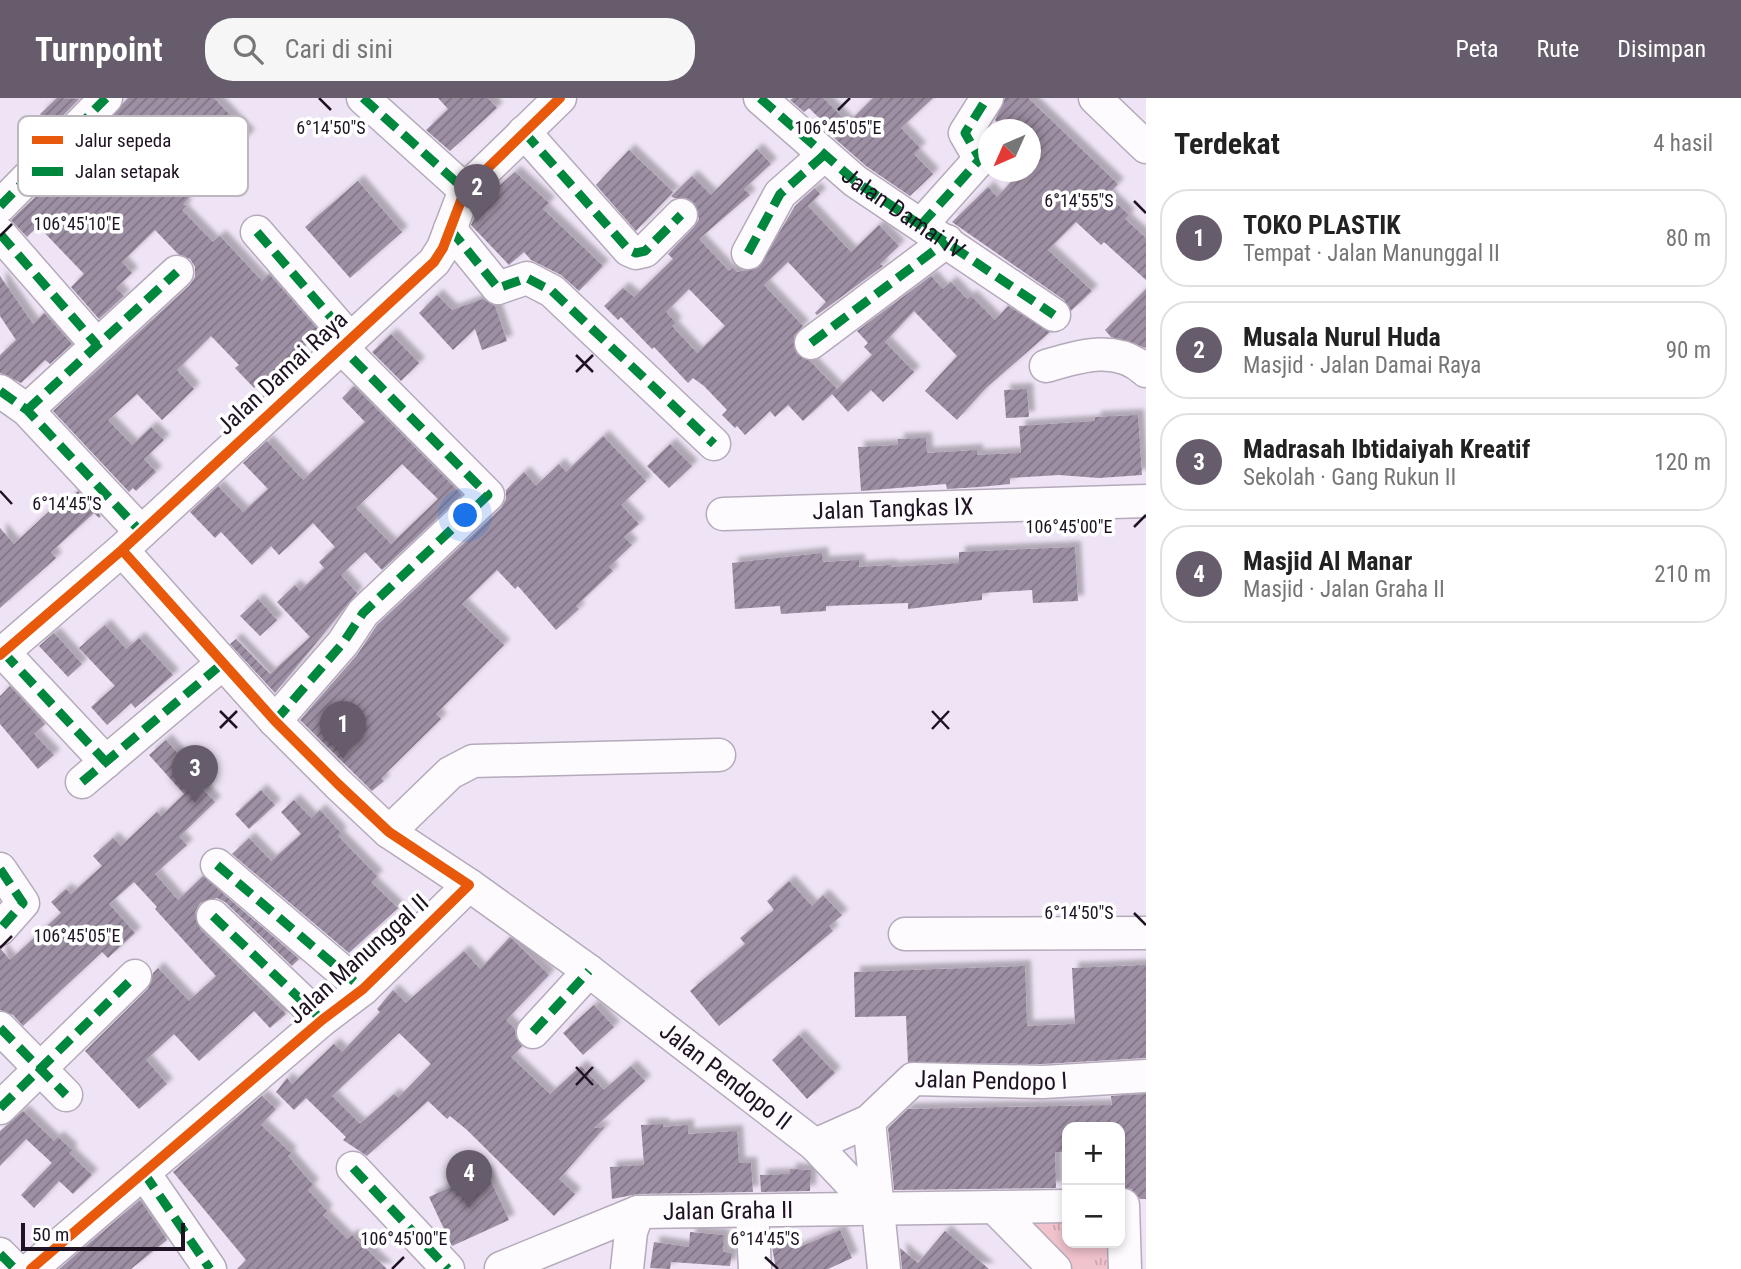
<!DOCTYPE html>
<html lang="id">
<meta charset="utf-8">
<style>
body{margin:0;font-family:"Roboto Condensed",sans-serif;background:#f6f6f6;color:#222}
.controls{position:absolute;right:21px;bottom:21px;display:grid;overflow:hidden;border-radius:14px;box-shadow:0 4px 10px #0003}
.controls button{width:63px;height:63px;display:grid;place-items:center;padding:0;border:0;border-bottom:2px solid #e0e0e0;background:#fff;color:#222;font:35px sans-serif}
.compass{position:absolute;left:978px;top:21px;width:63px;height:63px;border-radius:50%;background:#fff;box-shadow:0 4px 10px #0003;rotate:225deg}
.scale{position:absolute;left:21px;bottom:18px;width:164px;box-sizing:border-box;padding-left:7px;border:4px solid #1e1223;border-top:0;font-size:19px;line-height:24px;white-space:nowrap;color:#1e1223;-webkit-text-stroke:5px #fff;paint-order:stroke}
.you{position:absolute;left:466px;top:418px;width:24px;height:24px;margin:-18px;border:5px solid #fff;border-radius:50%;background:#1a73e8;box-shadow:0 0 0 10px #1a73e833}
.badge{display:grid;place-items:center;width:46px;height:46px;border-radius:50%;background:#675c6c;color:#fff;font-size:23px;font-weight:700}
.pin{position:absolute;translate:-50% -58px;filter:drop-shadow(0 2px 4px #0008)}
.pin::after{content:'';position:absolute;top:37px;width:24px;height:21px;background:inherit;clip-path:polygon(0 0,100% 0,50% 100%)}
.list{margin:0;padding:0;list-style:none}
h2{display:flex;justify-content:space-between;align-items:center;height:91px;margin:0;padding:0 28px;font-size:30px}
h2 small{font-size:23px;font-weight:400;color:#767676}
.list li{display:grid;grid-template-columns:46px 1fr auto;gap:21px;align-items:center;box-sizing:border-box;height:98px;margin:0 14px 14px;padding:0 14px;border:2px solid #e0e0e0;border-radius:28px}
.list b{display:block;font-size:26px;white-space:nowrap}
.list p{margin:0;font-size:23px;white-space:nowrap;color:#767676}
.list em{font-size:23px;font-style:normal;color:#767676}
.icon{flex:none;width:38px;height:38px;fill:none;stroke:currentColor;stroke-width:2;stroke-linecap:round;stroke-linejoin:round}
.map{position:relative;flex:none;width:1146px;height:1171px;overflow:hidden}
header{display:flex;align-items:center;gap:42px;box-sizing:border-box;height:98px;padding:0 35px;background:#675c6c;color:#fff}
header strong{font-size:33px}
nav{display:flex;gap:38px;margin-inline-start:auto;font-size:24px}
.search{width:490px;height:63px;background:#f6f6f6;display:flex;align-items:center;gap:18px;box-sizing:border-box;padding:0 24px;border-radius:28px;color:#767676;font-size:26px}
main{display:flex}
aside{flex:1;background:#fff}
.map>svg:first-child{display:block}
.park{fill:url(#park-tufts)}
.building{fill:url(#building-hatch);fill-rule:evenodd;filter:url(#shadow)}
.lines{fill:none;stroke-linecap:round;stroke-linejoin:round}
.minor-casing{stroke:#b4aaba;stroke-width:35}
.minor{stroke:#fdfbfe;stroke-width:32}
.quiet{stroke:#00873e;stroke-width:9;stroke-dasharray:18 9;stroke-linecap:butt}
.cycleway-casing{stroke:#fff;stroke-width:15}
.cycleway{stroke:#e8590c;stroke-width:10}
.ticks{fill:none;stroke:#1e1223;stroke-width:2.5}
.labels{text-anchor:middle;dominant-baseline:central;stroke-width:7;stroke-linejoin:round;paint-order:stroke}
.street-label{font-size:24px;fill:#1e1223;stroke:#fff}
.key{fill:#fff;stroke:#bcb8bd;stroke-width:2}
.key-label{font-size:19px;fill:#1e1223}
.ticks-label{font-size:18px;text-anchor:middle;fill:#1e1223;stroke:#fff;stroke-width:7;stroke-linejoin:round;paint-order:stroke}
</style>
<header>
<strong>Turnpoint</strong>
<div class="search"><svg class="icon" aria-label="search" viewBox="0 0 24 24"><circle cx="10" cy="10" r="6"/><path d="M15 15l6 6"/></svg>Cari di sini</div>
<nav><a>Peta</a><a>Rute</a><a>Disimpan</a></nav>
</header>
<main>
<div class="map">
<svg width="1146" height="1171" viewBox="0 0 1146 1171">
<defs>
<pattern id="park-tufts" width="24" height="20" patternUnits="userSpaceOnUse" patternTransform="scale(1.75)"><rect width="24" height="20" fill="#f1c3cd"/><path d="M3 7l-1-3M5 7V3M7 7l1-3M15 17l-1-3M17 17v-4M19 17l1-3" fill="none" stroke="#cea6b0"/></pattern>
<pattern id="building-hatch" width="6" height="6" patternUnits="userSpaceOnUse" patternTransform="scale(1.75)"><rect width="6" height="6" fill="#9e90a4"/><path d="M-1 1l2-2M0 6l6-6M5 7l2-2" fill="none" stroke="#807485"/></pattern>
<filter id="shadow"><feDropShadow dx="6" dy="-6" stdDeviation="2" flood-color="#0004"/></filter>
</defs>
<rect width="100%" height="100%" fill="#efe4f5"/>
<path class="park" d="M1067 1114V1145H1120L1121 1171H1062L1007 1116Z"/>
<path class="building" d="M57 0 79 1 52 29 40 16Z
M128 0H214L249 37 183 106 186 108 182 112 213 144 220 138 262 183 269 176 321 235 254 290 235 270 239 267 211 238 177 272 194 291 162 322 137 296 108 322 132 347 151 329 164 342 144 361 156 374 136 393 133 390 129 394 53 313 189 188 195 179V169L190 161 178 156 155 132 122 164 132 175 116 190 124 198 99 221 71 189 84 176 38 128 27 139 11 122 65 71 64 69Z
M438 0H488L497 10 450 53 426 32 448 11Z
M793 0H823L848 25 873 0H933L901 30 920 50 914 56 933 76 910 98 866 68 833 39 836 37 809 10 804 14 790 2Z
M1005 0H1028L1118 86 1108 97 1129 117 1125 121 1146 140V182L1104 144 1101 147 1076 124 1048 152 1092 193 1071 213 1064 202 952 124 988 89 997 99 1020 74H1031V32H1018L1010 24 1004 31 995 22Z
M757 51 771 66 744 91 750 97 699 141 729 173 733 170 737 174 758 170 795 108 815 90 820 96 808 108 851 154 879 127 899 148 880 166 883 168 817 217 815 215 826 204 788 164 764 187 803 228 794 238 796 255 810 263 837 291 872 257 864 249 868 245 857 233 931 178 943 191 951 184 967 201 971 198 995 222 1008 208 1050 234 985 291 957 322 925 293 957 258 914 213 885 244 914 274 883 304 871 292 848 314 832 296 803 323 788 307 775 319 770 313 745 337 737 328 735 330 722 317 727 312 704 288 693 280 688 285 654 249 652 251 621 219 618 222 604 208 623 190 634 199 673 161 668 156 694 129 699 121 694 105 686 100H674L671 98 692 78 711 97ZM689 191 725 228 697 255 672 228 676 225 666 214Z
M629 52 673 94 636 133 596 87Z
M515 74 549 105 543 111 603 168 579 193 561 177 531 162 524 154 509 167 471 127 480 105Z
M358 83 402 134 350 180 305 129Z
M0 178 33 226 44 215 72 246 50 266 45 262 21 285 0 275V257L16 242 0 218Z
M1146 191V250L1111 239 1105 232Z
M437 197 452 212 483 201 495 208 507 243 482 252 475 231 453 252 419 215Z
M391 236 419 265 401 283 372 254Z
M354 288 462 397 382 472 365 454 341 477 357 495 275 595 230 546 236 541 270 576 310 539 277 504 295 487 300 493 324 470 319 464 335 449 313 425 279 457 271 448 252 467 221 434 215 440 190 414 218 388 243 414 268 391 243 365 267 343 303 382 365 324 342 300ZM402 366 438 401 391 446 356 410Z
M1027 291 1029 319 1006 320 1004 292Z
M1138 317 1142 377 1099 380 1059 377 1010 380V386L980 389 947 391 946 386 861 393 858 349 898 347V341L926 340 927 355 977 352V357L1021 355 1019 328 1095 323V319Z
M603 338 646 383 621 407 639 426 624 439 632 447 609 469 613 473 576 508 579 511 556 532 518 488 515 491 497 472 462 506 504 547 436 616 441 621 381 680 384 683 372 693 300 622 357 557 377 527 501 410 506 401V392L524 374 536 388 559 366 566 374Z
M670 346 692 368 669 390 647 368Z
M78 393 101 418 99 420 94 415 51 454 56 460 0 510V430L14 446 58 405 62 409Z
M1075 449 1078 503 1033 505 1032 492 982 495V502L908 511V505L826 508V513L781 516 780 508 735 511 732 465 822 455 823 464 859 462V469L891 467V469L959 465V454Z
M258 501 277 522 260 538 240 518Z
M105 527 126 551 139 540 173 577 135 610 131 605 107 627 91 609 115 588 79 550Z
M54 535 82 566 68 579 39 548Z
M10 588 45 626 34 636 54 657 38 671 0 626V598Z
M166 642 184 662 180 667 215 704 179 739 187 747 155 776 178 802 203 778 299 861 292 868 225 804 217 800 200 805 195 814 200 831 286 916 270 930 254 913 199 963 174 936 146 962 167 986 139 1011 85 953 148 891 153 875 158 870 189 903 216 878 155 811 157 809 134 784 109 806 135 835 108 860 102 854 23 928 13 917 0 912V850L10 862 61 815 51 804 66 791 71 796 102 768 93 758 113 740 121 748 157 714 161 718 184 696 149 657Z
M261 692 275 707 249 731 235 716Z
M294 702 311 720 320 712 341 735 338 738 377 778 371 784 398 810 349 855 232 756 249 740 271 763 301 736 281 714Z
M789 783 812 808 823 797 842 817 829 828 833 833 719 928 690 893 745 846 740 840 774 812 767 803Z
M510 839 549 877 506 922 515 931 516 940 522 948 511 959 550 996 581 968 604 992 631 968 645 983 594 1030 605 1029 559 1081 575 1096 554 1118 467 1032 450 1018 447 1021 428 1003 367 1058 343 1042 346 1039 306 1000 294 1012 276 994 287 980 292 986 334 946 342 954 380 914 377 911 393 892 406 905 464 853 480 871ZM399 935 431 966 398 1000 394 996 360 1026 332 998Z
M1146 867V960L1043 966 908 965 906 918 855 919 854 874 1025 868 1027 928 1075 926 1072 870Z
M594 907 614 929 583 957 563 935Z
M799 937 835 975 807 1001 772 962Z
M1146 996V1101H1140L1131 1091 1120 1089V1029H1067V1054H1055L1056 1090 894 1092 888 1030 908 1011 1112 1007 1111 998Z
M262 998 276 1011 261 1027 291 1055 288 1058 313 1087 308 1092 327 1113 323 1117 347 1141 352 1137 387 1171H237L246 1162 173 1074Z
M23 1013 54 1043 58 1039 72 1052 69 1055 92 1077 73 1096 59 1083 34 1110 21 1097 52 1065 26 1041 0 1068V1033Z
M663 1026V1029L688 1027V1036L737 1033 739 1065H751L753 1094 638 1096 612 1101 610 1069 644 1067 641 1027Z
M790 1071 811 1072 810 1093 761 1094 760 1077 790 1076Z
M486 1073 509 1122 452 1148 429 1099Z
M140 1102 167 1142 131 1171H59Z
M840 1132 852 1160 828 1171H776L772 1149 792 1142 795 1151Z
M945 1133 989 1171H902L900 1150 918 1165Z
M690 1134 724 1137 723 1154 732 1155 730 1168 671 1164 670 1171 650 1170 654 1144 689 1149Z"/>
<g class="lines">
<defs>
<g id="minor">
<path d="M363 0 465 92"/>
<path d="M760 0 855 83 1054 217"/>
<path d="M1095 0 1146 49"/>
<path d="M524 34 629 152 636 155 645 153 681 117"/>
<path d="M0 108 106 0"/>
<path d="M921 127 980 61 965 35 987 0"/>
<path d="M450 131 498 190 527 180 552 193 714 346"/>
<path d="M257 134 350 241"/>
<path d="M0 136 97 247"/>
<path d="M748 155 780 96 823 58"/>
<path d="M811 245 947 143"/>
<path d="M1046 268C1080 258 1117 246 1146 273"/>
<path d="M0 293 27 312 141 434"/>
<path d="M27 312 177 174"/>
<path id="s1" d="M723 416 1146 403"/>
<path d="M3 554 106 664"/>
<path d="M0 557 122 452 434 164 443 150 465 92 560 0"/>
<path d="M275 623 343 545 363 515 488 397 341 249"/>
<path d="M82 684 223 565"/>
<path d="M389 734 450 675 473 663 719 657"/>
<path d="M217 767 363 891"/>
<path d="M0 771 23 805 0 831"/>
<path id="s2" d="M469 787 589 873 815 1047 876 1112"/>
<path d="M213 818 322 922"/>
<path d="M905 836 1146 835"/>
<path d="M0 930 66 997"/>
<path d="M533 934 589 873"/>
<path d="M0 1010 135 878"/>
<path d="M869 1023 884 1171"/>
<path id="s3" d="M815 1047 869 1023 913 981 1043 984 1146 978"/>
<path d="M353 1070 448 1171"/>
<path d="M144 1075 210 1171"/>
<path d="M1123 1107 1125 1171"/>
<path d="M994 1109 1055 1171"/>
<path d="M752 1114 755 1171"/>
<path d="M0 1156 15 1171"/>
<path id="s4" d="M501 1170 638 1114 1067 1108"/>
<path d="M31 1171 322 922 363 891 469 787 389 734 338 686 275 623 122 452"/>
<path d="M627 1171 631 1134 638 1114"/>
</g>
</defs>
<use href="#minor" class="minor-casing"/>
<use href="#minor" class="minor"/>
<g class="quiet">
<path d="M363 0 465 92"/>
<path id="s5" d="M760 0 855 83 1054 217"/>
<path d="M524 34 629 152 636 155 645 153 681 117"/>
<path d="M0 108 106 0"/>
<path d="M921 127 980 61 965 35 987 0"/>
<path d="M450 131 498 190 527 180 552 193 714 346"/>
<path d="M257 134 350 241"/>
<path d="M0 136 97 247"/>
<path d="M748 155 780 96 823 58"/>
<path d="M811 245 947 143"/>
<path d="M0 293 27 312 141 434"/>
<path d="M27 312 177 174"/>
<path d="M3 554 106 664"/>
<path d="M275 623 343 545 363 515 488 397 341 249"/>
<path d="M82 684 223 565"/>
<path d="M217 767 363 891"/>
<path d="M0 771 23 805 0 831"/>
<path d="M213 818 322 922"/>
<path d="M0 930 66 997"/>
<path d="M533 934 589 873"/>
<path d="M0 1010 135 878"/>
<path d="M353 1070 448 1171"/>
<path d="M144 1075 210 1171"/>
<path d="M0 1156 15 1171"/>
</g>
<defs>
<path id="cycleway" d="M0 557 122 452 434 164 443 150 465 92 560 0
M31 1171 322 922 363 891 469 787 389 734 338 686 275 623 122 452"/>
</defs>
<use href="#cycleway" class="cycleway-casing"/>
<use href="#cycleway" class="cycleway"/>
</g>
<path class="ticks" d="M319 0 331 12M838 12 850 0M1134 103 1146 115M0 138 12 126M576 257 593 274M576 274 593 257M0 393 12 406M1134 429 1146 417M220 613 237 630M932 613 949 631M220 630 237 613M932 631 949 613M1134 815 1146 827M0 850 12 838M576 969 593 987M576 987 593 969M765 1159 778 1171M392 1171 404 1159"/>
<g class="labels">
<g class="street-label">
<text stroke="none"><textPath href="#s5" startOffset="184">Jalan Damai IV</textPath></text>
<text transform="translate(282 275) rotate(-43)">Jalan Damai Raya</text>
<text stroke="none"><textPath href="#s1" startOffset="170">Jalan Tangkas IX</textPath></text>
<text transform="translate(358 861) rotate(-42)">Jalan Manunggal II</text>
<text stroke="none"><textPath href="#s2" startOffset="320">Jalan Pendopo II</textPath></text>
<text stroke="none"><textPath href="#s3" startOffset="198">Jalan Pendopo I</textPath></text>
<text stroke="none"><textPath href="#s4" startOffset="238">Jalan Graha II</textPath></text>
</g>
</g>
<rect x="18" y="18" width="230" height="80" rx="10" class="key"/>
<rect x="32" y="38" width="31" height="8" fill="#e8590c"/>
<rect x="32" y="69" width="31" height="9" fill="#00873e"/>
<g class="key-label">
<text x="75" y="49">Jalur sepeda</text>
<text x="75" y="80">Jalan setapak</text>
</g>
<g class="ticks-label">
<text x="331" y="36">6°14'50"S</text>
<text x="838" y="36">106°45'05"E</text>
<text x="1079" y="109">6°14'55"S</text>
<text x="77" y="132">106°45'10"E</text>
<text x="67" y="412">6°14'45"S</text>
<text x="1069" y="435">106°45'00"E</text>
<text x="1079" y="821">6°14'50"S</text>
<text x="77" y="844">106°45'05"E</text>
<text x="404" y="1147">106°45'00"E</text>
<text x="765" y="1147">6°14'45"S</text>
</g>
</svg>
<div class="controls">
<button>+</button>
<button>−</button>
</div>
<svg class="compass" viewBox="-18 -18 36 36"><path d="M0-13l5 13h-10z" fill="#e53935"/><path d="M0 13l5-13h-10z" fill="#767676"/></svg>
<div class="scale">50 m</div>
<div class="you"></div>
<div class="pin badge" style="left:343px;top:661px">1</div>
<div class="pin badge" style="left:477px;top:124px">2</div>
<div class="pin badge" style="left:195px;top:705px">3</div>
<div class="pin badge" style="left:469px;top:1110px">4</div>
</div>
<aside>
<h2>Terdekat<small>4 hasil</small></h2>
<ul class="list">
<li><span class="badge">1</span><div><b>TOKO PLASTIK</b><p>Tempat · Jalan Manunggal II</p></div><em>80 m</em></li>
<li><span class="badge">2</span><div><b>Musala Nurul Huda</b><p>Masjid · Jalan Damai Raya</p></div><em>90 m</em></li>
<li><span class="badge">3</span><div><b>Madrasah Ibtidaiyah Kreatif</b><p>Sekolah · Gang Rukun II</p></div><em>120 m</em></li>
<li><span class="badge">4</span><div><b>Masjid Al Manar</b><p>Masjid · Jalan Graha II</p></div><em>210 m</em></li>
</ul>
</aside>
</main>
